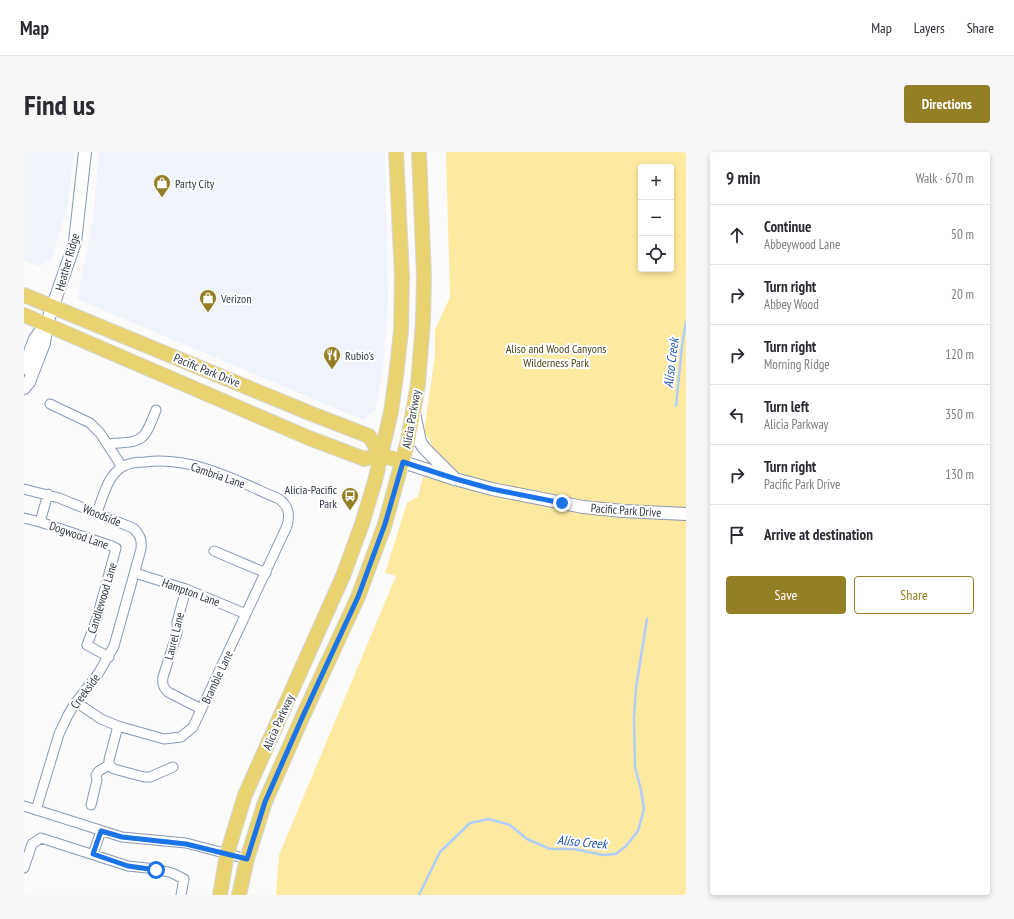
<!DOCTYPE html>
<meta charset="utf-8">
<style>
body{margin:0;font-family:"PT Sans Narrow",sans-serif;background:#f7f7f7;color:#2b2b33}
.controls{position:absolute;right:12px;top:12px;display:grid;overflow:hidden;border-radius:4px;box-shadow:0 2px 6px #0003}
.controls button{width:36px;height:36px;display:grid;place-items:center;padding:0;border:0;border-bottom:1px solid #e1e1e2;background:#fff;color:#2b2b33;font:20px sans-serif}
.stop{position:absolute;width:12px;height:12px;margin:-9px;border:3px solid #1a73e8;border-radius:50%;background:#fff}
.stop.end{background:#1a73e8;border-color:#fff;box-shadow:0 1px 4px #0008}
.list{margin:0;padding:0;list-style:none}
h2{display:flex;justify-content:space-between;align-items:center;height:52px;margin:0;padding:0 16px;font-size:17px}
h2 small{font-size:13px;font-weight:400;color:#7c7c81}
.list li{display:grid;grid-template-columns:26px 1fr auto;gap:12px;align-items:center;box-sizing:border-box;height:60px;padding:0 16px;border-top:1px solid #e1e1e2}
.list b{display:block;font-size:15px;white-space:nowrap}
.list p{margin:0;font-size:13px;white-space:nowrap;color:#7c7c81}
.list em{font-size:13px;font-style:normal;color:#7c7c81}
.actions{display:flex;gap:8px;padding:12px 16px}
.actions a{flex:1;padding:9px 0;border:1px solid #947e26;border-radius:4px;text-align:center;font-size:14px;color:#947e26}
.actions .main{background:#947e26;color:#fff}
.icon{flex:none;width:22px;height:22px;fill:none;stroke:currentColor;stroke-width:2;stroke-linecap:round;stroke-linejoin:round}
.map{position:relative;flex:none;width:662px;height:743px;overflow:hidden;border-radius:4px}
header{display:flex;align-items:center;gap:24px;box-sizing:border-box;height:56px;padding:0 20px;background:#fff;border-bottom:1px solid #e1e1e2}
header strong{font-size:19px}
nav{display:flex;gap:22px;margin-inline-start:auto;font-size:14px}
.intro{display:flex;align-items:center;justify-content:space-between;box-sizing:border-box;height:96px;padding:0 24px}
h1{margin:0;font-size:28px}
.button{padding:10px 18px;border-radius:4px;background:#947e26;color:#fff;font-size:14px;font-weight:700}
main{display:flex;gap:24px;padding:0 24px}
aside{flex:1;background:#fff;border-radius:4px;box-shadow:0 2px 6px #0003}
.map>svg:first-child{display:block}
.built{fill:#eff4fc}
.green{fill:#fde99f;fill-rule:evenodd}
.lines{fill:none;stroke-linecap:round;stroke-linejoin:round}
.stream{stroke:#afcdff;stroke-width:2.5}
.street-casing{stroke:#8798b4;stroke-width:11}
.secondary-casing{stroke:#8798b4;stroke-width:14}
.primary-casing{stroke:#d6d7d9;stroke-width:16}
.street{stroke:#fff;stroke-width:9}
.secondary{stroke:#fff;stroke-width:12}
.primary{stroke:#e8d370;stroke-width:14}
.route{stroke:#1a73e8;stroke-width:5}
.labels{text-anchor:middle;dominant-baseline:central;stroke-width:4;stroke-linejoin:round;paint-order:stroke}
.poi-label{font-size:12px;fill:#303743;stroke:#fff;text-anchor:start}
.street-label{font-size:12px;fill:#303743;stroke:#fff}
.park-label{font-size:12px;fill:#514519;stroke:#fff}
.water-label{font-size:13px;font-style:italic;fill:#1a51ae;stroke:#fff}
</style>
<header>
<strong>Map</strong>
<nav><a>Map</a><a>Layers</a><a>Share</a></nav>
</header>
<div class="intro"><h1>Find us</h1><a class="button">Directions</a></div>
<main>
<div class="map">
<svg width="662" height="743" viewBox="0 0 662 743">
<rect width="100%" height="100%" fill="#fbfbfb"/>
<path class="built" d="M0 0H50L43 57 27 108 15 114 0 109Z
M75 0H361L364 148 360 208 352 257 339 268 53 147 69 67Z"/>
<path class="green" d="M422 0H662V743H252L255 703 372 424 361 421 383 351 394 345 407 290 400 280 411 203V178L426 145ZM617 15H647V117H617Z"/>
<g class="lines">
<path class="stream" d="M652 254 658 194 662 170
M395 743 416 700 446 671 465 667 486 673 503 687 526 697H550L579 703 592 702 602 694 614 679 620 657 617 638 611 615 610 566 612 536 623 467"/>
<defs>
<path id="street" d="M26 252 66 271 76 281 98 315
M84 292C119 289 119 292 132 258
M0 337 35 346 109 376C116 383 118 387 117 397L90 494 74 522 52 550 44 563 35 582 12 658
M0 366 16 370 88 394 92 396 73 466 63 493 85 505
M16 370 24 342
M190 399 242 421
M111 421 162 437 222 462
M162 437 153 470V481L139 525C138 532 139 536 144 540L177 557
M52 550 77 567 94 574 140 587 157 585 169 575 263 374C266 363 265 354 255 347 213 329 169 304 121 310 113 310 104 311 98 315 83 324 79 346 73 360
M94 574 85 608V613L90 617 120 625H126L149 615
M67 653 73 628 72 623 75 619 85 613
M0 654 98 685 162 691 223 707
M69 702 77 679
M0 716 8 692 17 686 104 714 132 717 148 721 160 727 157 743"/>
<path id="secondary" d="M0 216 11 187 22 172
M0 236 5 230 20 191 23 171 51 90 61 0
M390 261 396 290 400 296 429 325
M379 310 431 327 468 337 559 355 599 359 662 362"/>
<path id="primary" d="M0 143 288 262 345 284 357 303
M0 163 285 286 338 306 340 307 357 303 379 310
M196 743 203 702 221 643 319 424 338 372 351 329 367 260 372 224 377 179 378 125 372 0
M215 743 223 707 241 650 278 566 334 445 361 372 384 288 394 232 399 170 400 125 395 0"/>
</defs>
<use href="#street" class="street-casing"/>
<use href="#secondary" class="secondary-casing"/>
<use href="#primary" class="primary-casing"/>
<use href="#street" class="street"/>
<use href="#secondary" class="secondary"/>
<use href="#primary" class="primary"/>
</g>
<g class="lines">
<path class="route" d="M132 718 104 714 69 702 77 679 98 685 162 692 223 707 241 650 278 566 334 445 361 372 379 310 432 327 468 337 538 351"/>
</g>
<defs>
<symbol id="shop-pin" viewBox="-11 -11 22 30"><path d="M0 17L-7.5 6A9.5 9.5 0 1 1 7.5 6Z" fill="#947e26" stroke="#fff"/><path d="M-5-2.5h2.3a2.7 3.5 0 0 1 5.4 0H5L5.5 6h-11ZM-1.5-2.5h3a1.5 2.3 0 0 0-3 0Z" fill="#fff"/></symbol>
<symbol id="restaurant-pin" viewBox="-11 -11 22 30"><path d="M0 17L-7.5 6A9.5 9.5 0 1 1 7.5 6Z" fill="#947e26" stroke="#fff"/><path d="M-5-6h1v4h1v-4h1v4h1v-4h1v5L-1.5 .5V6h-2V.5L-5-1ZM5-6V6H3V1.5H1.5Q1.5-4 5-6Z" fill="#fff"/></symbol>
<symbol id="bus-pin" viewBox="-11 -11 22 30"><path d="M0 17L-7.5 6A9.5 9.5 0 1 1 7.5 6Z" fill="#947e26" stroke="#fff"/><path d="M-5-6H5V4H4V6H2V4H-2V6H-4V4H-5ZM-3.5-4V0h7V-4ZM-3.5 1.2v1.5H-2V1.2ZM2 1.2v1.5H3.5V1.2Z" fill="#fff"/></symbol>
</defs>
<g fill-rule="evenodd">
<use href="#shop-pin" x="128" y="21" width="20" height="27"/>
<use href="#shop-pin" x="174" y="136" width="20" height="27"/>
<use href="#restaurant-pin" x="298" y="193" width="20" height="27"/>
<use href="#bus-pin" x="316" y="334" width="20" height="27"/>
</g>
<g class="labels">
<g class="poi-label">
<text x="151" y="31">Party City</text>
<text x="197" y="146">Verizon</text>
<text x="321" y="203">Rubio's</text>
<text x="313" y="337" text-anchor="end">Alicia-Pacific<tspan x="313" dy="14">Park</tspan></text>
</g>
<g class="street-label">
<text transform="translate(43 110) rotate(-74)">Heather Ridge</text>
<text transform="translate(183 218) rotate(22)">Pacific Park Drive</text>
<text transform="translate(387 267) rotate(-80)">Alicia Parkway</text>
<text transform="translate(194 323) rotate(19)">Cambria Lane</text>
<text transform="translate(602 358) rotate(4)">Pacific Park Drive</text>
<text transform="translate(78 363) rotate(22)">Woodside</text>
<text transform="translate(55 383) rotate(19)">Dogwood Lane</text>
<text transform="translate(167 440) rotate(20)">Hampton Lane</text>
<text transform="translate(78 446) rotate(-73)">Candlewood Lane</text>
<text transform="translate(150 484) rotate(-76)">Laurel Lane</text>
<text transform="translate(193 525) rotate(-65)">Bramble Lane</text>
<text transform="translate(61 539) rotate(-53)">Creekside</text>
<text transform="translate(254 570) rotate(-66)">Alicia Parkway</text>
</g>
<g class="park-label">
<text x="532" y="196">Aliso and Wood Canyons<tspan x="532" dy="14">Wilderness Park</tspan></text>
</g>
<g class="water-label">
<text transform="translate(647 211) rotate(-83)">Aliso Creek</text>
<text transform="translate(558 690) rotate(5)">Aliso Creek</text>
</g>
</g>
</svg>
<div class="controls">
<button>+</button>
<button>−</button>
<button><svg class="icon" aria-label="locate" viewBox="0 0 24 24"><circle cx="12" cy="12" r="6"/><path d="M12 2v4M12 18v4M2 12h4M18 12h4"/></svg></button>
</div>
<div class="stop" style="left:132px;top:718px"></div>
<div class="stop end" style="left:538px;top:351px"></div>
</div>
<aside>
<h2>9 min<small>Walk · 670 m</small></h2>
<ul class="list">
<li><svg class="icon" aria-label="ahead" viewBox="0 0 24 24"><path d="M12 20V5M6 11l6-6 6 6"/></svg><div><b>Continue</b><p>Abbeywood Lane</p></div><em>50 m</em></li>
<li><svg class="icon" aria-label="right" viewBox="0 0 24 24"><path d="M7 20v-9h11M14 6l5 5-5 5"/></svg><div><b>Turn right</b><p>Abbey Wood</p></div><em>20 m</em></li>
<li><svg class="icon" aria-label="right" viewBox="0 0 24 24"><path d="M7 20v-9h11M14 6l5 5-5 5"/></svg><div><b>Turn right</b><p>Morning Ridge</p></div><em>120 m</em></li>
<li><svg class="icon" aria-label="left" viewBox="0 0 24 24"><path d="M17 20v-9H6M10 6l-5 5 5 5"/></svg><div><b>Turn left</b><p>Alicia Parkway</p></div><em>350 m</em></li>
<li><svg class="icon" aria-label="right" viewBox="0 0 24 24"><path d="M7 20v-9h11M14 6l5 5-5 5"/></svg><div><b>Turn right</b><p>Pacific Park Drive</p></div><em>130 m</em></li>
<li><svg class="icon" aria-label="arrive" viewBox="0 0 24 24"><path d="M6 21V4h12l-3 4 3 4H6"/></svg><div><b>Arrive at destination</b></div></li>
</ul>
<div class="actions"><a class="main">Save</a><a>Share</a></div>
</aside>
</main>
